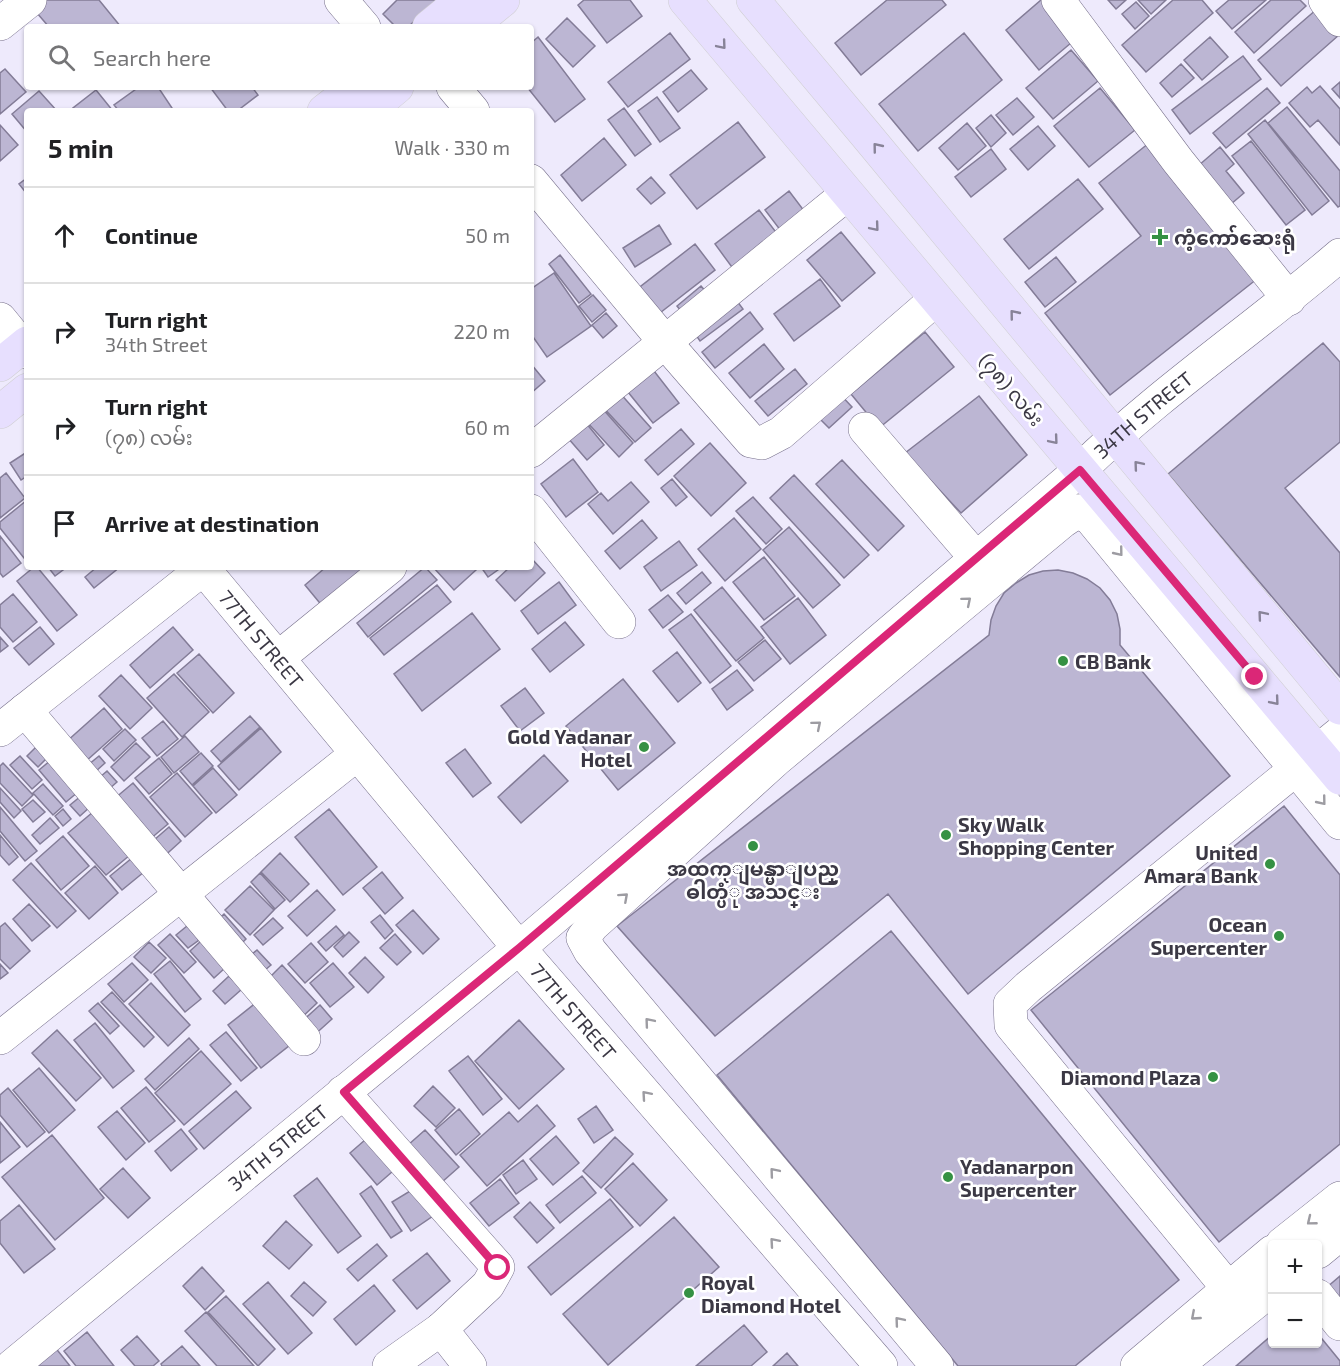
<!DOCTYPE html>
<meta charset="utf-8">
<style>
body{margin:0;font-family:"Exo 2","Noto Sans Myanmar",sans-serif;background:#f2f2f2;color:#202124}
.controls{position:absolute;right:18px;bottom:18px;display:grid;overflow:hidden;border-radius:6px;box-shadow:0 2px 4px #0004}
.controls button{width:54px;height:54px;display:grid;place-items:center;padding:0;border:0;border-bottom:2px solid #e0e0e0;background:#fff;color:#202124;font:30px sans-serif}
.stop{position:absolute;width:18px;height:18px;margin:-14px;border:4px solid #db2777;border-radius:50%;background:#fff}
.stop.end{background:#db2777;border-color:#fff;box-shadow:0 2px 6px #0008}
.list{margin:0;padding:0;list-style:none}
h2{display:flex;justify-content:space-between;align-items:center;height:78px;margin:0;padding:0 24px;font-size:26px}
h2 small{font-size:20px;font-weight:400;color:#757577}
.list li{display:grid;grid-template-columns:39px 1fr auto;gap:18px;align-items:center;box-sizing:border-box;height:96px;padding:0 24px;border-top:2px solid #e0e0e0}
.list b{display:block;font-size:22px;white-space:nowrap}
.list p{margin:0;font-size:20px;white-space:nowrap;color:#757577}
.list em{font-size:20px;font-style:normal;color:#757577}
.icon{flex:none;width:33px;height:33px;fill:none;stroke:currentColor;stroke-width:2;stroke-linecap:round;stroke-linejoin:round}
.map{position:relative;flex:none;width:1340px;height:1366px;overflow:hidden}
.search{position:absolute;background:#fff;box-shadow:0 2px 4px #0004;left:24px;top:24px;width:510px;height:66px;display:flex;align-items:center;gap:15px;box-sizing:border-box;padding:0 21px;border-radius:6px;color:#757577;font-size:22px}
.panel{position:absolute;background:#fff;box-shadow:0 2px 4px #0004;left:24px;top:108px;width:510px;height:462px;border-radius:6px}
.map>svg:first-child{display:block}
.building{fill:#bcb6d3;stroke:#837c97;stroke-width:1.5}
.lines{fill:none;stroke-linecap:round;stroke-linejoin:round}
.minor-casing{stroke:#77708b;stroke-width:34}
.major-casing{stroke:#d0cfd2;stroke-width:34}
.minor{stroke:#fff;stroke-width:33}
.major{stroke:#e7dffe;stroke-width:33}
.oneway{stroke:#888398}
.oneway2{stroke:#9d9ca2}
.route{stroke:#db2777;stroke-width:8}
.poi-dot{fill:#359143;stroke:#fff;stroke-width:2}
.labels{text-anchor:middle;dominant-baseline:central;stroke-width:5;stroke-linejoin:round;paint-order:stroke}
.poi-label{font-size:20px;font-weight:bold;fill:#3b3844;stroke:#fff;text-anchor:start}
.street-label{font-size:20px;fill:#3b3844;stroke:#fff}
</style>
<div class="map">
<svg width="1340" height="1366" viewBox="0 0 1340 1366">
<rect width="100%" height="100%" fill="#eeeafc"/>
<path class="building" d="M38 0H99L121 27H49L31 6Z
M397 0H437L408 27H396L383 14Z
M584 0H630L642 16 607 43 578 5Z
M887 0H942L946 5 861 75 835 43Z
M1041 0H1047L1078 37 1039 70 1006 30Z
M1108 0H1126L1116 9Z
M1138 0H1166L1151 14Z
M1173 0H1202L1213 13 1146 72 1122 45Z
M1229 0H1266L1232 29 1216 11Z
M1271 0H1300L1306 6 1254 53 1235 32Z
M1136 2 1149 16 1135 29 1122 14Z
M1317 9 1339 35 1281 86 1258 60Z
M567 18 595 46 573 67 546 39Z
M670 33 690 59 628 107 608 82Z
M964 33 1002 80 918 151 879 104Z
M538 37 585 99 555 122 527 87H531V43Z
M1210 37 1228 57 1202 80 1184 60Z
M1071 50 1098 81 1053 119 1026 88Z
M1243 56 1261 79 1190 134 1172 110Z
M1181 64 1194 78 1172 97 1160 83Z
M5 69 26 92 0 114V73Z
M691 70 707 89 678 112 663 92Z
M1340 82V98L1332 89Z
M1320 86 1340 109V145L1318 120 1310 127 1289 103 1307 87 1312 93Z
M139 87H158L174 111H119L114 105Z
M210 87H252L258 95 237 111H228Z
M1100 88 1135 130 1089 167 1054 126Z
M1267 88 1280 103 1226 148 1213 133Z
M96 90 113 111H75L73 108Z
M39 91 57 111H27V132L12 114Z
M657 97 680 128 660 142 638 111Z
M1017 98 1034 117 1013 135 996 115Z
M1287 107 1340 171V206L1338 207 1268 123Z
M624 108 651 144 635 156 608 120Z
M991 115 1006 133 991 147 976 128Z
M1265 120 1329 201 1312 215 1248 134Z
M738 122 765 157 697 209 670 175Z
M967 123 986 146 958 170 939 148Z
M0 125 18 145 0 161Z
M1038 126 1055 146 1028 170 1010 149Z
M604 138 626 165 582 201 561 175Z
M1154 139 1262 275 1110 395 1045 313 1141 236 1099 183Z
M1251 141 1305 210 1286 225 1232 156Z
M1220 147 1234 164 1226 171 1244 193 1224 210 1191 172Z
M991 149 1006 169 971 197 955 177Z
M651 177 665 193 651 204 637 189Z
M27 178V194L19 184Z
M1078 179 1103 209 1029 269 1004 239Z
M789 191 808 216 784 235 765 210Z
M759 210 782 240 737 274 715 244Z
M659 225 671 244 635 267 623 248Z
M841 232 875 273 842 301 807 260Z
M695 244 715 270 656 316 636 290Z
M560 255 591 294 579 303 549 264Z
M1056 257 1076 282 1045 307 1025 282Z
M554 273 591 326 547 357 531 334V289Z
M820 279 840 306 794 341 774 314Z
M701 286 712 299 687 318 677 306Z
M593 295 606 310 592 322 579 306Z
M734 297 743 309 700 341 691 328Z
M750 312 763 329 715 368 702 352Z
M606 313 617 326 603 338 592 325Z
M925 332 954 367 879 428 851 394Z
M1323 343 1340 362V442L1285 488 1340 553V677L1168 474Z
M764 344 784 369 750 398 729 373Z
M531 364 545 381 531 393Z
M795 369 807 384 768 416 755 401Z
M654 371 679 403 653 423 628 392Z
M618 391 651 428 635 442 602 406Z
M837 391 852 407 829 428 813 412Z
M979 396 1027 455 961 513 905 453Z
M601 407 633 443 619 457 586 421Z
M586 423 604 445 587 460 568 438Z
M681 429 694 444 658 475 645 460Z
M710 443 746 483 711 516 674 476Z
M27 452V476L21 480 10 463Z
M573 459 598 492 566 517 541 484Z
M842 460 904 526 878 551 816 484Z
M6 473 25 498 0 518V478Z
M794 475 869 555 844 578 770 498Z
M672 479 687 497 676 506 661 488Z
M631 482 649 502 613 534 588 504 601 493 608 501Z
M753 497 782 529 766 544 736 511Z
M27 500V556L24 558 0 528V522Z
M734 518 761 549 725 581 698 549Z
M642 520 657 538 620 569 605 551Z
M789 527 840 585 813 608 763 550Z
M0 536 21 563 3 577 0 573Z
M679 541 697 565 661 591 644 567Z
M764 557 795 596 764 620 733 582Z
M531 558 545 573 515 601 496 580 510 567H531Z
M34 567H37L77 615 57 631 17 581Z
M48 567H67L55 576Z
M97 567H120L94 588 85 577Z
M326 567H383L328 613 305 585Z
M425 567 437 580 368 637 357 623Z
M433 567H473L476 570 454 590Z
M481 567H502L488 577Z
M1058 570 1073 573 1087 579 1100 588 1110 600 1117 614 1120 629V645L1230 776 968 994 888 894 715 1036 617 926 989 635 991 620 996 606 1004 593 1016 583 1029 575 1043 571Z
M702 572 711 583 686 604 677 593Z
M559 582 576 605 538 634 521 611Z
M437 585 451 602 384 655 370 638Z
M722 587 764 638 736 661 694 610Z
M13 594 37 622 13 642 0 627V605Z
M668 595 683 612 663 628 649 610Z
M798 598 826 635 790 664 761 627Z
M472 613 500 649 422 711 394 674Z
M691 614 731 666 710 683 669 630Z
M565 622 584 645 550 672 532 649Z
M40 627 54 644 29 665 14 648Z
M173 627 193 650 150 688 130 665Z
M0 637 8 646 0 652Z
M765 640 781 659 754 681 738 662Z
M677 652 701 683 678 702 653 671Z
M199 654 234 693 213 713 177 673Z
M737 670 753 690 727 710 712 689Z
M174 674 209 712 182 737 147 698Z
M121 675 152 708 130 729 99 696Z
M623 679 675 743 618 790 566 726Z
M525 688 544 713 520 731 501 706Z
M104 708 122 729 85 762 66 742Z
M250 716 260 727 221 762 211 751Z
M163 721 178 739 157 756 142 738Z
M261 728 281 752 239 790 218 766Z
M125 729 136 740 114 761 103 749Z
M185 736 199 752 174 773 161 757Z
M136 743 150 757 124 781 111 767Z
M37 746 47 758 38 767 27 756Z
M465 749 491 783 473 797 446 763Z
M201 753 213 766 192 785 180 771Z
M544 755 568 781 521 823 498 797Z
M20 756 42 780 32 789 10 765Z
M99 756 105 763 95 772 88 765Z
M159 758 172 774 149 794 135 778Z
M51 760 78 792 66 802 39 770Z
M3 763 33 795 22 806 0 783V766Z
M213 768 237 795 216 813 193 786Z
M107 771 117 782 109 789 99 778Z
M177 773 212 813 185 837 150 797Z
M133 783 168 824 143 845 108 804Z
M43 784 63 806 53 815 33 793Z
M0 788 21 811 14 818 0 802Z
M81 796 91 806 80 816 70 805Z
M33 800 45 812 33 822 22 809Z
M1284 806 1340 875V1144L1219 1242 1031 1010Z
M0 807 37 851 25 861 0 831Z
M63 809 71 819 63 826 55 816Z
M329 809 377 867 343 895 295 837Z
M93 812 130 855 106 875 68 833Z
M50 818 59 828 40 844 32 835Z
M169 827 181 841 159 861 146 847Z
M0 835 18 857 9 865 0 855Z
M63 836 89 866 61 890 36 860Z
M280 853 309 884 290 902 261 872Z
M132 858 144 872 122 890 110 876Z
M31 863 76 911 57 928 13 880Z
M95 866 118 893 89 919 65 893Z
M382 872 403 898 385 914 363 888Z
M260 873 285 900 275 909 251 882Z
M250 886 274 910 250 935 225 910Z
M317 890 335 910 307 936 288 916Z
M29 904 50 926 32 941 13 919Z
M413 910 439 939 423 954 396 925Z
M224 914 246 939 236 949 213 924Z
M380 915 393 931 385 939 371 922Z
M273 918 283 928 263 945 254 935Z
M5 923 30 951 10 969 0 959V927Z
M187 926 199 940 188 948 176 935Z
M336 926 344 935 326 951 318 942Z
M891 931 1179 1280 1075 1366H958L717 1075Z
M349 932 359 942 343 957 334 947Z
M170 934 196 962 184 973 158 945Z
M395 934 411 952 397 965 380 948Z
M201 941 225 968 214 978 190 951Z
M149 942 166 958 151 973 134 957Z
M311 943 328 962 305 983 288 964Z
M257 950 271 965 258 976 244 961Z
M365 957 384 977 368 993 349 973Z
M170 961 201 999 185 1012 154 974Z
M132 963 148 980 124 1002 108 984Z
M333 963 354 987 330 1007 310 983Z
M0 964 8 973 0 979Z
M282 965 317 1003 298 1021 263 984Z
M229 976 242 989 225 1004 213 991Z
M151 983 190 1025 168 1046 129 1004Z
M112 992 154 1037 144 1047 101 1002Z
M257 1002 290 1045 261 1068 228 1025Z
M98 1003 119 1026 110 1034 89 1011Z
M320 1005 332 1019 311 1038 299 1024Z
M519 1020 564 1069 519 1109 475 1061Z
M95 1023 134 1071 113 1088 74 1040Z
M57 1030 101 1078 76 1101 32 1053Z
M226 1032 257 1068 241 1081 210 1045Z
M189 1038 199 1049 155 1090 145 1079Z
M201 1051 231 1084 184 1125 155 1093Z
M468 1056 502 1099 483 1115 449 1071Z
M39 1068 75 1110 49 1133 13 1090Z
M433 1086 455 1108 436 1127 414 1106Z
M146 1087 175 1121 149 1142 121 1108Z
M8 1088 45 1132 27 1147 0 1115V1095Z
M236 1091 251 1108 204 1149 189 1131Z
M537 1105 555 1126 487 1186 460 1155 509 1112 518 1122Z
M596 1106 613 1130 594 1143 578 1119Z
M459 1109 480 1134 456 1155 435 1130Z
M117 1111 145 1143 126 1160 98 1127Z
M0 1122 20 1147 0 1163Z
M181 1129 197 1149 171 1171 155 1151Z
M425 1130 459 1167 433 1190 399 1153Z
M373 1133 400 1165 377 1185 350 1153Z
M52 1135 104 1198 55 1240 2 1177Z
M556 1136 579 1163 553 1185 530 1159Z
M615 1137 633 1154 601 1188 583 1171Z
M523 1160 537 1179 516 1194 503 1175Z
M633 1163 667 1200 640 1226 605 1189Z
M123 1168 150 1198 128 1218 100 1189Z
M582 1176 596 1193 560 1223 546 1205Z
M317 1178 361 1236 338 1253 294 1196Z
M500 1179 519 1203 489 1226 470 1203Z
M371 1186 402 1231 391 1238 360 1194Z
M415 1188 433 1216 411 1231 392 1202Z
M610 1199 633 1227 551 1295 528 1267Z
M530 1202 554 1228 537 1243 514 1217Z
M19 1205 55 1249 24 1273 0 1243V1221Z
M674 1217 719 1267 608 1365 563 1314Z
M286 1221 312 1245 289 1269 263 1246Z
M377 1244 387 1256 358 1281 347 1269Z
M427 1253 450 1281 417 1309 393 1280Z
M202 1267 224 1291 205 1310 183 1286Z
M1340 1276V1305L1326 1288Z
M268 1282 312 1333 288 1354 243 1304Z
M304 1282 326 1302 313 1316 291 1296Z
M374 1285 395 1311 356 1345 334 1319Z
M226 1296 275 1349 258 1366 208 1312Z
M206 1312 254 1366H217L185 1331Z
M744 1325 767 1352 751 1366H696Z
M87 1332 114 1366H76L64 1351Z
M1318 1334 1340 1361V1366H1236L1272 1335V1344H1318Z
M137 1336 159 1361 153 1366H135L121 1350Z
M54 1346 70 1366H32Z
M182 1346 200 1366H162L161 1364Z
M787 1353 798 1366H773Z"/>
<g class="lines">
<defs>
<g id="minor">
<path d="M341 0 364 27"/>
<path d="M1058 0 1178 161 1289 299"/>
<path d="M1325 0 1340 20"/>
<path d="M0 24 30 0"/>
<path d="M453 87 473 111"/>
<path d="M531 181 665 342 751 441 762 443 781 433 936 299"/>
<path d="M0 319 27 352"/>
<path d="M865 429 976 558"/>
<path d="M531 451 847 194"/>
<path d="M531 511 619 622"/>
<path id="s1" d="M202 567 519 948 881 1366"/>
<path d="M278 658 390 567"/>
<path d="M25 710 304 1039"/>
<path d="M0 730 204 568"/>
<path d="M0 1038 357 754"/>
<path d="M343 1092 498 1267 488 1285 441 1329 389 1366"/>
<path d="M1282 1244 1340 1198"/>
<path d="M1318 1252 1340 1234"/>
<path d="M1228 1288 1011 1025 1010 1004 1028 987 1340 733"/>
<path d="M1318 1296 1340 1324"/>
<path d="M441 1329 470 1366"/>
<path id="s2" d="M12 1366 519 948 1080 470C1160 392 1255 328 1340 255"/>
<path d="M937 1366 590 951 583 938 592 926 777 759 1063 521 1078 511 1091 519 1340 823"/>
<path d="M1137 1366 1272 1252"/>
<path d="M1176 1366 1272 1289"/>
</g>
<path id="major" d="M685 0 1340 778
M753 0 867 136 1340 708
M429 27 462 0
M470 27 503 0
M324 111 355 87
M368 111 397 87
M0 365 27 343
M0 412 27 390"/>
</defs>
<use href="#minor" class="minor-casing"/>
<use href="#major" class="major-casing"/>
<use href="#minor" class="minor"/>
<use href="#major" class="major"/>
</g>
<defs><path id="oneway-chevron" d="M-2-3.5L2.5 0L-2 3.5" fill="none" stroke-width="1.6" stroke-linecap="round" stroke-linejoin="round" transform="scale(1.5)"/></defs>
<g class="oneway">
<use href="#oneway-chevron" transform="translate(722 45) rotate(50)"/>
<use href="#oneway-chevron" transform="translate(877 147) rotate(-129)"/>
<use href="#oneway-chevron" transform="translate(875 227) rotate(50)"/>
<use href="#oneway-chevron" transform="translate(1014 314) rotate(-129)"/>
<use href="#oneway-chevron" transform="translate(1054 440) rotate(50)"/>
<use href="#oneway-chevron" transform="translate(1138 465) rotate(-130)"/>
<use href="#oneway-chevron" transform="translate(1262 615) rotate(-130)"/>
<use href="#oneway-chevron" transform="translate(1275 701) rotate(50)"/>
</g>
<g class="oneway2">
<use href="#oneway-chevron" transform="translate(1119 552) rotate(51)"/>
<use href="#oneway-chevron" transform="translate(967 601) rotate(-40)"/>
<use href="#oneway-chevron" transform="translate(817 725) rotate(-40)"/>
<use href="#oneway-chevron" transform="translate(1322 801) rotate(51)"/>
<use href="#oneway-chevron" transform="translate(624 897) rotate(-42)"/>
<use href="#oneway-chevron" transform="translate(649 1022) rotate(-130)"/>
<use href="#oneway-chevron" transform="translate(646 1095) rotate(-131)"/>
<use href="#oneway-chevron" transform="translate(774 1172) rotate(-130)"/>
<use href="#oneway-chevron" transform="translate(1311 1221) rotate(141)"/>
<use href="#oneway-chevron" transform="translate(774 1242) rotate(-131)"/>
<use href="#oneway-chevron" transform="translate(1195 1316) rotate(139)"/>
<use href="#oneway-chevron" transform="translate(899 1321) rotate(-130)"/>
</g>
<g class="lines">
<path class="route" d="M498 1268 344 1092 519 948 1080 470 1255 677"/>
</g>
<g class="poi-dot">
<path d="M1157 228h6v6h6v6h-6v6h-6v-6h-6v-6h6z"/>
<circle cx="1063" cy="661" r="6"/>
<circle cx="644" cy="747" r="6"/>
<circle cx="946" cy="835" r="6"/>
<circle cx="753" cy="846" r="6"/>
<circle cx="1270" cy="864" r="6"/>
<circle cx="1279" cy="936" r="6"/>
<circle cx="1213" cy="1077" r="6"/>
<circle cx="948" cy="1177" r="6"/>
<circle cx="689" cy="1293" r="6"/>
</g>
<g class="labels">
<g class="poi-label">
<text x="1174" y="237">ကံ့ကော်ဆေးရုံ</text>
<text x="1075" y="661">CB Bank</text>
<text x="632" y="736" text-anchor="end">Gold Yadanar<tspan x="632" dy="23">Hotel</tspan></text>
<text x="958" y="824">Sky Walk<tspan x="958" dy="23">Shopping Center</tspan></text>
<text x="1258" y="852" text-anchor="end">United<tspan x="1258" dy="23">Amara Bank</tspan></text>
<text x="753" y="868" text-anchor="middle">အထက္ျမန္မာျပည္<tspan x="753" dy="23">ဓါတ္ပံု အသင္း</tspan></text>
<text x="1267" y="924" text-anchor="end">Ocean<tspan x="1267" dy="23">Supercenter</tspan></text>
<text x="1201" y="1077" text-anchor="end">Diamond Plaza</text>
<text x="960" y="1166">Yadanarpon<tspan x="960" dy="23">Supercenter</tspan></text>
<text x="701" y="1282">Royal<tspan x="701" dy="23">Diamond Hotel</tspan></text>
</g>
<g class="street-label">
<text transform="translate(1012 389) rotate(50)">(၇၈) လမ်း</text>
<text stroke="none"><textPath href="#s2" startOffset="1478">34TH STREET</textPath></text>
<text stroke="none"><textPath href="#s1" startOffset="93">77TH STREET</textPath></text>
<text stroke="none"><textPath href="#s1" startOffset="579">77TH STREET</textPath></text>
<text stroke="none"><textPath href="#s2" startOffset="344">34TH STREET</textPath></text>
</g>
</g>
</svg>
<div class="controls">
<button>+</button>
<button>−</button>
</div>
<div class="stop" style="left:498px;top:1268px"></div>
<div class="stop end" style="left:1255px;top:677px"></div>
<div class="search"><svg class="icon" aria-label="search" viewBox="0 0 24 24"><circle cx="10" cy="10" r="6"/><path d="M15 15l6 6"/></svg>Search here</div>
<section class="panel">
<h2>5 min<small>Walk · 330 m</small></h2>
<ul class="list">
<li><svg class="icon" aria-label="ahead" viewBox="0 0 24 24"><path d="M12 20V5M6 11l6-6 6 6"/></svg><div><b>Continue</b></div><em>50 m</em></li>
<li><svg class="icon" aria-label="right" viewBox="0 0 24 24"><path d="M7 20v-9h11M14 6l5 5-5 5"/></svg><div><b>Turn right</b><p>34th Street</p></div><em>220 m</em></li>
<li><svg class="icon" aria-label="right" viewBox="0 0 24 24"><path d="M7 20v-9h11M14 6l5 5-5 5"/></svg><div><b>Turn right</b><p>(၇၈) လမ်း</p></div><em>60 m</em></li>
<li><svg class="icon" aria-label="arrive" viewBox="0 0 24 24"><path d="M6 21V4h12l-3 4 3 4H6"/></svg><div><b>Arrive at destination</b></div></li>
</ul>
</section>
</div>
